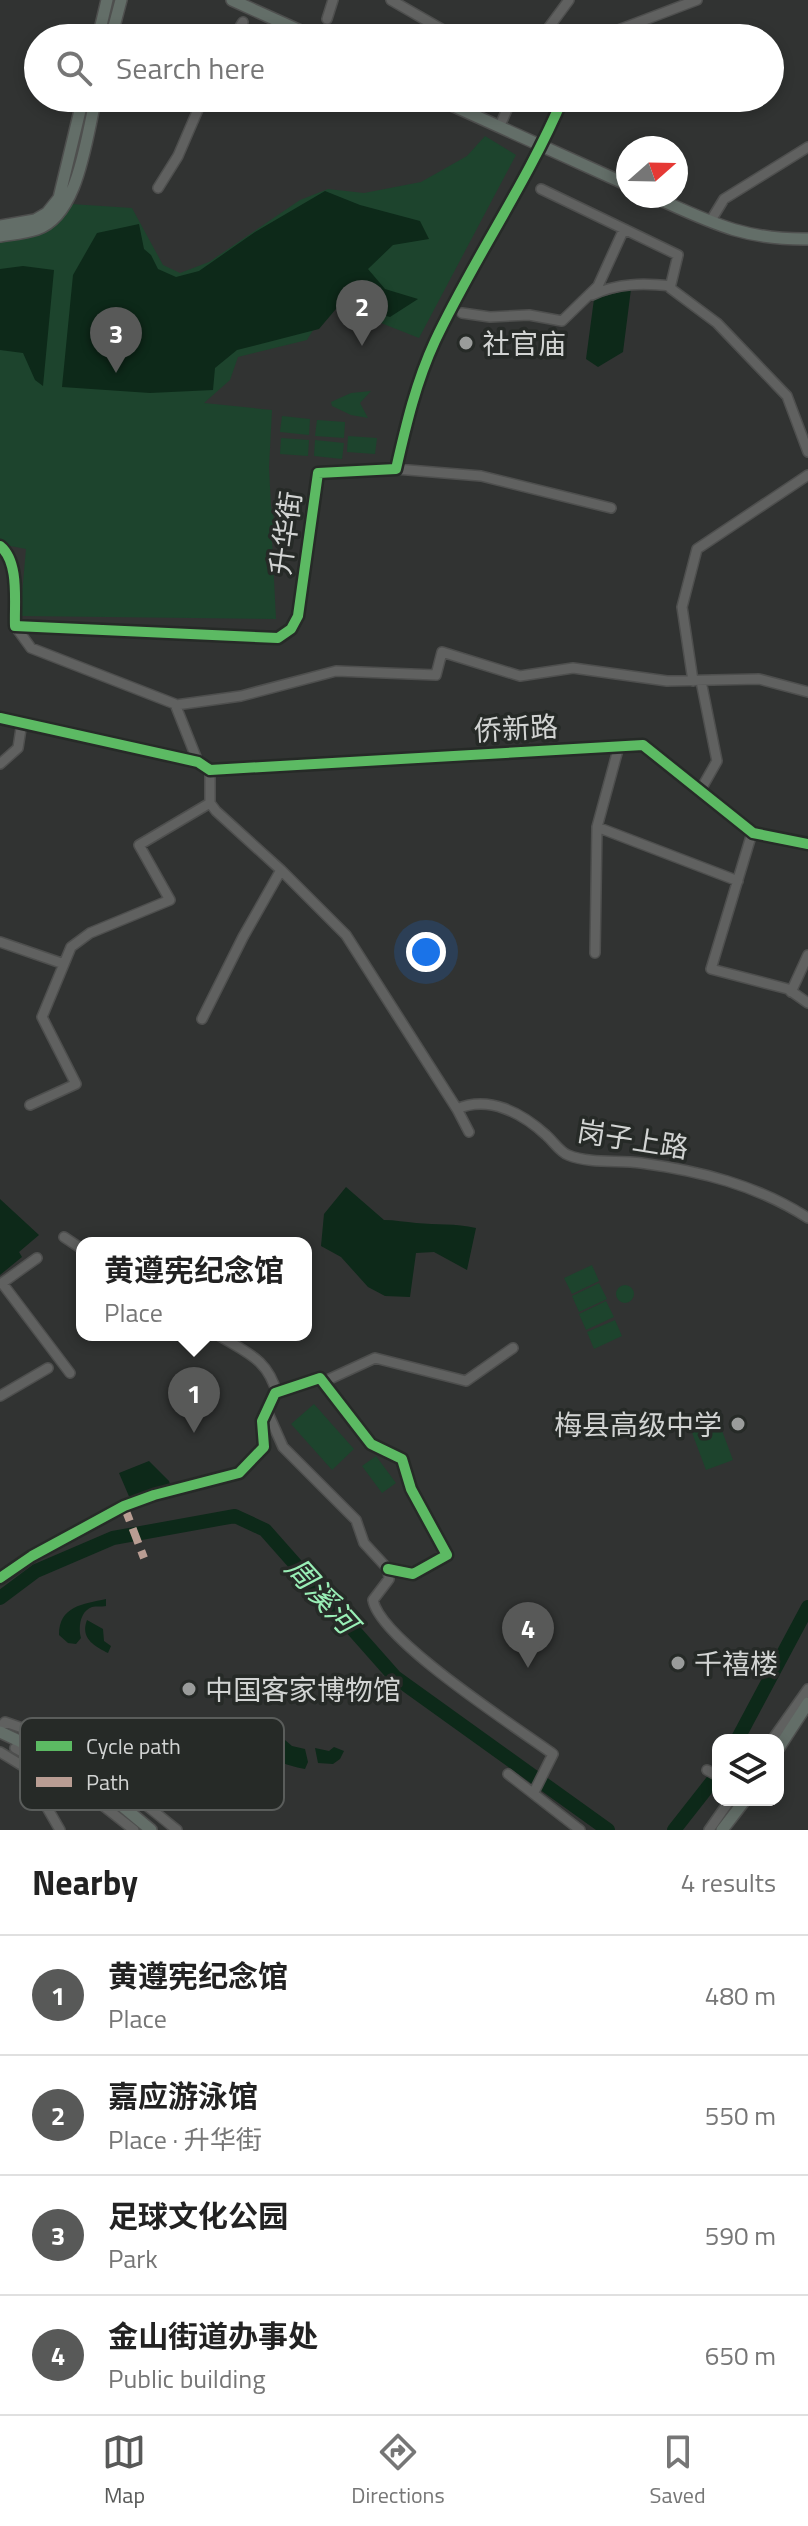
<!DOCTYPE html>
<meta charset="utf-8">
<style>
body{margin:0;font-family:"Titillium Web","Noto Sans SC",sans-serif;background:#f6f6f6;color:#222}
.controls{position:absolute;right:24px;bottom:24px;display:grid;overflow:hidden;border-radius:16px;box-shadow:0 4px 12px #0003}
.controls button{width:72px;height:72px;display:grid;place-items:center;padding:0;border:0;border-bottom:2px solid #e0e0e0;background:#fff;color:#222;font:40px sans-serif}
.compass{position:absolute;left:616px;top:136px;width:72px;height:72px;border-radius:50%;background:#fff;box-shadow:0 4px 12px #0003;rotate:70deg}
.you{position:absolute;left:426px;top:952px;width:28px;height:28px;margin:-20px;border:6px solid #fff;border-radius:50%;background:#1a73e8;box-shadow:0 0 0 12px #1a73e833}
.badge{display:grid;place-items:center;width:52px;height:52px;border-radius:50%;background:#585958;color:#fff;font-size:26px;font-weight:700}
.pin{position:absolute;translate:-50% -66px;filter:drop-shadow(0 2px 4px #0008)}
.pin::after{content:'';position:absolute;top:42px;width:28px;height:24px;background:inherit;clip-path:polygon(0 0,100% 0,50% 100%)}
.popup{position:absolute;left:76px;top:1237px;width:236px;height:104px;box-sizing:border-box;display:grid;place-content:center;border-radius:16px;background:#fff;filter:drop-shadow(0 2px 6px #0005);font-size:26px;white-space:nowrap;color:#767676}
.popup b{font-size:30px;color:#222}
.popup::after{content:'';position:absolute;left:50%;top:100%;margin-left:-16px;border:16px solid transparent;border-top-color:#fff}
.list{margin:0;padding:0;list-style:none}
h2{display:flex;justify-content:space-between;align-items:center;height:104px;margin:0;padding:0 32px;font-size:34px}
h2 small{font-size:26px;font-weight:400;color:#767676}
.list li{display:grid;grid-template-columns:52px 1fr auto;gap:24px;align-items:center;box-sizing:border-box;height:120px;padding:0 32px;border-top:2px solid #e0e0e0}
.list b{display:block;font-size:30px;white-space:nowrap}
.list p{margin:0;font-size:26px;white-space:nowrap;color:#767676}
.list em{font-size:26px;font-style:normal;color:#767676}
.icon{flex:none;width:44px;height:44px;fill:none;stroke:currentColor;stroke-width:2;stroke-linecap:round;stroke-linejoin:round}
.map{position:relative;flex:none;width:808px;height:1830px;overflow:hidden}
.search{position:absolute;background:#fff;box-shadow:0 4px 12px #0003;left:24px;right:24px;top:24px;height:88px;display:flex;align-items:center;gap:20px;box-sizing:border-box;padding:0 28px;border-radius:44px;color:#767676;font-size:30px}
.sheet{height:584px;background:#fff}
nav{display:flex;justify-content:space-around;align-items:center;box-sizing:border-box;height:112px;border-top:2px solid #e0e0e0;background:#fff;font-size:22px;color:#767676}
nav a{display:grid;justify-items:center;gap:4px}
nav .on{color:#585958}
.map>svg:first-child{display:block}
.green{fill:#1d442d}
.water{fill:#0d2919}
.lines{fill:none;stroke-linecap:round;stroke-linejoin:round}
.river{stroke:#0d2919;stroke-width:14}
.minor-casing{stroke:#4e4f4e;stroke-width:12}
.major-casing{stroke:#4e4f4e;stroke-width:14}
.minor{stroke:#606160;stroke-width:9}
.major{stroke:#636e68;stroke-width:11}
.quiet{stroke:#b99d93;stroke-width:8;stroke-dasharray:16 8;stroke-linecap:butt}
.cycleway-casing{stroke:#262a27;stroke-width:15}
.cycleway{stroke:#5cba63;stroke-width:10}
.poi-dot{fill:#9a9c9b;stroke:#262a27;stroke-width:3}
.labels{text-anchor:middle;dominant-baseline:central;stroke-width:7;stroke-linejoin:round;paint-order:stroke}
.poi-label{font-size:28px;fill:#d2d4d3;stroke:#262a27;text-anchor:start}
.street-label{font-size:28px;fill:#d2d4d3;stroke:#262a27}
.water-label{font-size:30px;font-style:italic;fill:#99efb6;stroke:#262a27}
.key{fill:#262a27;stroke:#5a5d5b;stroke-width:2}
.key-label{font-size:22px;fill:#d2d4d3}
</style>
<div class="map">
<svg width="808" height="1830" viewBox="0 0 808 1830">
<rect width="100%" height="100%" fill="#313332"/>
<path class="green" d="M485 136 516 155 419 338 343 308 326 309 307 340 238 357 230 380 204 403 272 410 269 467 271 507 274 518 272 540 276 619 20 616 26 549 0 544V233L68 209 71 204 132 208 163 265 180 273 209 262 300 200 328 189 364 193 421 182 467 156Z
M371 391 360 403 368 418 351 415 332 406 331 402 351 393Z
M282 416 310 419 309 435 280 432Z
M317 420 345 422 344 438 315 436Z
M348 436 377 438 375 454 347 452Z
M281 438 309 440 308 456 280 454Z
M315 440 344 443 342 459 314 456Z
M592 1265 599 1281 572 1294 564 1278Z
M599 1283 607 1299 579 1312 572 1296Z
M616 1294a9 9 0 1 1 18 0a9 9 0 1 1-18 0Z
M606 1301 614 1317 586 1330 579 1314Z
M615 1320 622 1336 594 1349 587 1332Z
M314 1404 354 1449 332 1470 291 1424Z
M718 1420 733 1460 706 1470 691 1430Z
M376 1456 396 1483 382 1493 362 1466Z"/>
<path class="water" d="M325 191 360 205 420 221 429 239 393 245 368 269 385 289 418 299 390 317 341 303 319 329 237 350 215 368 213 390 150 393 62 387 73 275 97 233 139 224 144 249 151 255 158 269 176 277 199 271 255 232Z
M23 266 54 270 43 386 35 380 23 353 0 350V269Z
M631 289 623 352 598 367 586 359 594 299Z
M346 1187 384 1220C395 1220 405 1222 416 1223 437 1225 455 1223 476 1228L467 1270 434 1252 416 1253 410 1297 385 1296 368 1287 341 1257 321 1246 324 1214Z
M0 1199 39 1235 19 1252 22 1257 0 1275Z
M149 1461 169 1481 171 1487 131 1501 119 1473Z
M106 1599V1606C101 1607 96 1606 92 1607 80 1611 78 1628 81 1638L76 1644 68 1643 59 1635C59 1606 83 1604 106 1599Z
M87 1620 103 1629 104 1641 111 1646 108 1653C94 1646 80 1638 87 1620Z
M278 1734 292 1746 305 1749 308 1762 305 1769C285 1765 266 1760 259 1740Z
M334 1747 344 1751 340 1759 333 1764 318 1763 315 1748 329 1751Z"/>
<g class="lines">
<path class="river" d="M0 1598 36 1571 113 1538 235 1516 265 1530 395 1677 608 1830
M737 1740 808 1607
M674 1830 718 1774"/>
<defs>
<path id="minor" d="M391 0 457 38
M327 19 333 0
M119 31 139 38
M233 38 243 22
M541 38 569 0
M597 38 697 0
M502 121 512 98
M158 188 178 156 203 98
M541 189 678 255 670 288 717 323 787 396 808 452
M713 217 724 199 808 147
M592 295C618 283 643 283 671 286
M462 313 490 317 529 315 562 321 598 286 624 229
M396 469 481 476 611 508
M0 546C20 562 14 603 15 626L278 638 291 629 298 616 318 473 396 469C406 425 416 382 435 341 474 258 527 183 563 98
M15 626 31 648 175 704 198 762
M693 681 682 607 697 549 808 475
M176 705 241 696 336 671 436 675 442 652 520 676 573 668 667 681 759 679 808 692
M0 718 198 762 210 770 643 745 753 833 808 844
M0 764 18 748 22 722
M210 770V803L216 811 281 870 346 935 457 1109 469 1132
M700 791 717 761 701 681
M597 827 738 881
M752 833 711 969 788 989 808 1003
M0 942 64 964
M595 953 597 827 619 746
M791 992 808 955
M202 1019 243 937 281 870
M30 1105 76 1084 42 1017 71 947 90 933 170 900 139 845 210 803
M457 1109C489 1095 522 1113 546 1135 553 1141 560 1152 568 1155 590 1164 618 1160 641 1163 700 1171 757 1185 808 1218
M64 1237 82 1249
M37 1258 2 1283 70 1373
M218 1335C247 1353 268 1359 277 1394
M323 1382 375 1358 466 1381 513 1348
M0 1396 48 1368
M267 1411 283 1447 356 1520 364 1543 388 1569 389 1579 373 1600C380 1640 516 1727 553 1754L534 1792
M0 1578 32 1556 124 1506 154 1495 239 1473 264 1447 262 1421 275 1393 320 1378 371 1444 402 1459 411 1489 447 1555 413 1574 388 1569
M0 1727 5 1722C74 1743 122 1786 177 1830
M772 1740 808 1689
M15 1748 64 1775 134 1830
M0 1752 23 1766 60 1830
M707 1770 718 1776
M508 1774 580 1830
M709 1830 730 1800"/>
<path id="major" d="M232 0 316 38
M98 38 107 0
M111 38 121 0
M436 98 628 185
M652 196C710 222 743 240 808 239
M0 226 35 220 47 213 59 198 83 98
M0 236C12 234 25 233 37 229 79 215 86 137 96 98
M0 1732 66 1763 91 1780 151 1830
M778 1749 808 1703
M722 1830 745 1800"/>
</defs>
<use href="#minor" class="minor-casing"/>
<use href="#major" class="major-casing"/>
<use href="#minor" class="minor"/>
<use href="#major" class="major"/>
<path class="quiet" d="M124 1506 144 1558"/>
<defs>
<path id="cycleway" d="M0 546C20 562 14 603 15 626L278 638 291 629 298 616 318 473 396 469C406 425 416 382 435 341 474 258 527 183 563 98
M0 718 198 762 210 770 643 745 753 833 808 844
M0 1578 32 1556 124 1506 154 1495 239 1473 264 1447 262 1421 275 1393 320 1378 371 1444 402 1459 411 1489 447 1555 413 1574 388 1569"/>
</defs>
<use href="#cycleway" class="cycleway-casing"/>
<use href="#cycleway" class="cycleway"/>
</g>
<g class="poi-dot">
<circle cx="466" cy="343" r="8"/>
<circle cx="738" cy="1424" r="8"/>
<circle cx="678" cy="1663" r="8"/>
<circle cx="189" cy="1689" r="8"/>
</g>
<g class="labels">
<g class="poi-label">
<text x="482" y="343">社官庙</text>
<text x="722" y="1424" text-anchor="end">梅县高级中学</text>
<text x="694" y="1663">千禧楼</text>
<text x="205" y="1689">中国客家博物馆</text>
</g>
<g class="street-label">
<text transform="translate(285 533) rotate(-82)">升华街</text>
<text transform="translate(516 728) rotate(-3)">侨新路</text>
<text transform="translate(633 1139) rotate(9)">岗子上路</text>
</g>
<g class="water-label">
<text transform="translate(322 1595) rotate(48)">周溪河</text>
</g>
</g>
<rect x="20" y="1718" width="264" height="92" rx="12" class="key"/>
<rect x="36" y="1741" width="36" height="10" fill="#5cba63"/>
<rect x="36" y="1777" width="36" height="10" fill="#b99d93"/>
<g class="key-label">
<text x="86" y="1754">Cycle path</text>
<text x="86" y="1790">Path</text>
</g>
</svg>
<div class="controls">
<button><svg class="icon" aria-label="layers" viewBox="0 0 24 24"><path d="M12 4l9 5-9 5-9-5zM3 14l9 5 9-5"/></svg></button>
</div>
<svg class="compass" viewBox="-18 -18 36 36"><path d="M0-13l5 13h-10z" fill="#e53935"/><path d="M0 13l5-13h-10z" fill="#767676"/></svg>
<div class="you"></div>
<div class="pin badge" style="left:194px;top:1433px">1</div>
<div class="popup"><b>黄遵宪纪念馆</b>Place</div>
<div class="pin badge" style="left:362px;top:346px">2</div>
<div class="pin badge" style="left:116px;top:373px">3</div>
<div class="pin badge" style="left:528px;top:1668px">4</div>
<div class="search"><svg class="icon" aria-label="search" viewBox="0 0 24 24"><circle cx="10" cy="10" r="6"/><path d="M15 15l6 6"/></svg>Search here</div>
</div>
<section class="sheet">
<h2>Nearby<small>4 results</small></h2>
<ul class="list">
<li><span class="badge">1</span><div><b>黄遵宪纪念馆</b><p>Place</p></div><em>480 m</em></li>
<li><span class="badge">2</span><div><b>嘉应游泳馆</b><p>Place · 升华街</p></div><em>550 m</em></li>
<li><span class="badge">3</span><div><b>足球文化公园</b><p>Park</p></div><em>590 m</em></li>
<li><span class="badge">4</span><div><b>金山街道办事处</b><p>Public building</p></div><em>650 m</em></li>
</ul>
</section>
<nav>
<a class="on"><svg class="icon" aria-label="map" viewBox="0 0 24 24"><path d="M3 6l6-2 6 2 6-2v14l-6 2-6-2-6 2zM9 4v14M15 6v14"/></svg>Map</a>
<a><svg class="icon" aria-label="directions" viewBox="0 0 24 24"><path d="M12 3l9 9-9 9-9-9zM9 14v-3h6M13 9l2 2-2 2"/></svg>Directions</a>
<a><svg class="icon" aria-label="saved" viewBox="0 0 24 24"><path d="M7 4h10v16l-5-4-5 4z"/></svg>Saved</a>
</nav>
